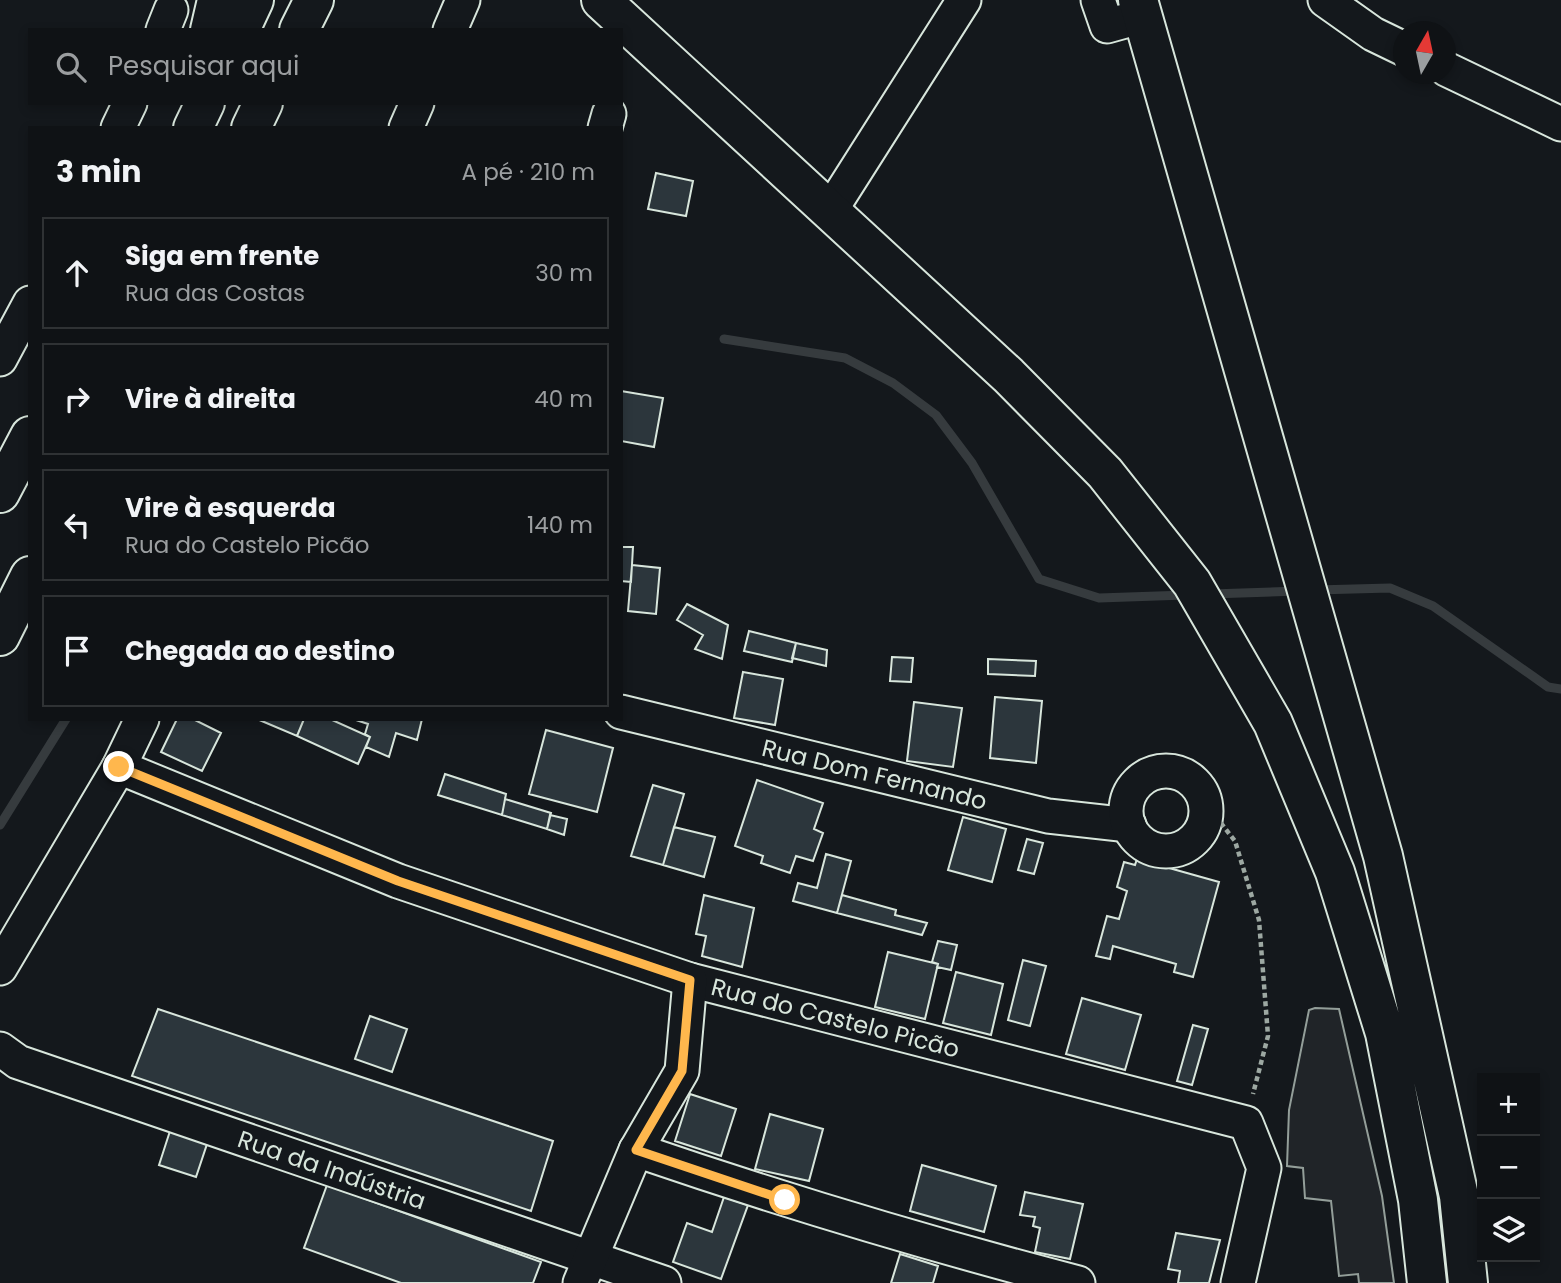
<!DOCTYPE html>
<html lang="pt">
<meta charset="utf-8">
<style>
body{margin:0;font-family:Poppins,sans-serif;background:#1d2022;color:#f1f3f6}
.controls{position:absolute;right:21px;bottom:21px;display:grid;overflow:hidden;border-radius:0px;box-shadow:0 4px 10px #0003}
.controls button{width:63px;height:63px;display:grid;place-items:center;padding:0;border:0;border-bottom:2px solid #2f3234;background:#0f1215;color:#f1f3f6;font:35px sans-serif}
.compass{position:absolute;left:1393px;top:21px;width:63px;height:63px;border-radius:50%;background:#0f1215;box-shadow:0 4px 10px #0003;rotate:9deg}
.stop{position:absolute;width:21px;height:21px;margin:-16px;border:5px solid #ffb74d;border-radius:50%;background:#fff}
.stop.end{background:#ffb74d;border-color:#fff;box-shadow:0 2px 7px #0008}
.list{margin:0;padding:0;list-style:none}
h2{display:flex;justify-content:space-between;align-items:center;height:91px;margin:0;padding:0 28px;font-size:30px}
h2 small{font-size:23px;font-weight:400;color:#9b9ea0}
.list li{display:grid;grid-template-columns:46px 1fr auto;gap:21px;align-items:center;box-sizing:border-box;height:112px;margin:0 14px 14px;padding:0 14px;border:2px solid #2f3234;border-radius:0px}
.list b{display:block;font-size:26px;white-space:nowrap}
.list p{margin:0;font-size:23px;white-space:nowrap;color:#9b9ea0}
.list em{font-size:23px;font-style:normal;color:#9b9ea0}
.icon{flex:none;width:38px;height:38px;fill:none;stroke:currentColor;stroke-width:2;stroke-linecap:round;stroke-linejoin:round}
.map{position:relative;flex:none;width:1561px;height:1283px;overflow:hidden}
.search{position:absolute;background:#0f1215;box-shadow:0 4px 10px #0003;left:28px;top:28px;width:595px;height:77px;display:flex;align-items:center;gap:18px;box-sizing:border-box;padding:0 24px;border-radius:0px;color:#9b9ea0;font-size:26px}
.panel{position:absolute;background:#0f1215;box-shadow:0 4px 10px #0003;left:28px;top:126px;width:595px;height:595px;border-radius:0px}
.map>svg:first-child{display:block}
.green{fill:#202428;stroke:#939e99;stroke-width:2}
.lines{fill:none;stroke-linecap:round;stroke-linejoin:round}
.stream{stroke:#363b3e;stroke-width:9}
.building{fill:#2c363c;stroke:#d8e6dc;stroke-width:2}
.minor-casing{stroke:#d8e6dc;stroke-width:37}
.highway-casing{stroke:#d8e6dc;stroke-width:42}
.path{stroke:#9da8a2;stroke-width:4.5;stroke-dasharray:5 3.5;stroke-linecap:butt}
.minor{stroke:#14181c;stroke-width:33}
.highway{stroke:#14181c;stroke-width:38}
.route{stroke:#ffb74d;stroke-width:9}
.labels{text-anchor:middle;dominant-baseline:central;stroke-width:5;stroke-linejoin:round;paint-order:stroke}
.street-label{font-size:24px;fill:#d8e6dc;stroke:#14181c}
</style>
<div class="map">
<svg width="1561" height="1283" viewBox="0 0 1561 1283">
<rect width="100%" height="100%" fill="#14181c"/>
<path class="green" d="M1315 1008 1339 1009 1382 1196 1394 1283H1359L1358 1274 1339 1276 1331 1201 1305 1198 1303 1168 1287 1166 1289 1110 1309 1010Z"/>
<g class="lines">
<path class="stream" d="M724 339 845 358 893 383 936 415 972 463 1039 579 1099 598 1186 595
M1316 590 1390 588 1433 606 1548 687 1561 689
M1211 594 1298 591
M0 825 66 719"/>
</g>
<path class="building" d="M656 173 693 181 686 216 648 209Z
M621 391 663 398 654 447 621 441Z
M621 547H633L631 582 621 581Z
M632 565 660 568 656 614 628 611Z
M687 604 728 625 722 659 695 649 703 635 677 620Z
M749 631 796 643 792 662 744 651Z
M796 643 827 650 826 666 792 658Z
M892 657 913 658 911 682 890 681Z
M988 659 1036 661 1035 676 988 674Z
M743 672 783 679 775 725 734 718Z
M995 697 1042 701 1036 763 990 758Z
M914 702 962 708 953 767 907 761Z
M177 719H193L221 733 202 771 161 752Z
M257 719H304L297 736Z
M304 719H330L370 737 358 764 297 736Z
M422 719 417 740 396 733 389 757 366 747 370 737 365 734 368 724 356 720Z
M546 730 613 748 597 812 529 794Z
M445 774 506 794 502 815 438 795Z
M757 780 823 803 814 829 823 833 813 861 796 856 790 873 761 863 763 856 735 846Z
M653 785 684 794 663 865 631 856Z
M505 799 551 813 547 829 502 815Z
M550 815 567 819 564 835 547 829Z
M963 817 1006 829 992 882 948 870Z
M674 827 715 837 704 877 663 865Z
M1027 839 1043 843 1034 874 1018 870Z
M826 854 851 861 837 913 793 901 798 883 817 888Z
M1137 859 1219 882 1193 977 1174 972 1176 964 1113 946 1110 959 1096 956 1107 916 1119 919 1127 891 1117 887 1124 862 1135 865Z
M704 895 754 908 742 967 702 956 706 936 696 934Z
M842 895 896 910 895 915 927 923 922 935 837 913Z
M938 941 957 945 951 970 937 967 938 964 932 962Z
M888 952 938 964 925 1019 875 1007Z
M1023 960 1046 966 1030 1026 1008 1020Z
M956 972 1003 984 991 1035 943 1023Z
M1082 998 1141 1015 1125 1070 1066 1054Z
M158 1009 553 1141 531 1211 132 1076Z
M370 1016 407 1029 392 1072 355 1059Z
M1193 1025 1208 1029 1192 1085 1177 1081Z
M690 1094 736 1109 721 1156 675 1141Z
M770 1114 823 1129 809 1181 755 1169Z
M170 1131 207 1144 196 1177 159 1165Z
M922 1165 996 1186 984 1232 910 1211Z
M327 1185 541 1262 533 1283H401L304 1248Z
M1025 1192 1083 1204 1070 1259 1035 1252 1040 1228 1033 1226 1035 1217 1020 1215Z
M724 1197 748 1205 721 1279 673 1262 687 1223 712 1232Z
M1176 1233 1220 1240 1209 1283H1178L1180 1271 1168 1269Z
M900 1254 938 1266 933 1283H891Z"/>
<g class="lines">
<defs>
<g id="minor">
<path d="M1098 0 1107 26 1143 16"/>
<path d="M1325 0 1373 34 1404 49"/>
<path d="M163 30 171 10"/>
<path d="M450 30 463 0"/>
<path d="M1446 69 1561 124"/>
<path d="M118 128 130 103"/>
<path d="M406 128 417 103"/>
<path d="M605 128 609 114"/>
<path d="M830 211 964 0"/>
<path d="M0 359 30 303"/>
<path id="s1" d="M621 712 1048 816 1129 825"/>
<path id="s2" d="M119 767 398 881 690 980 1246 1123 1264 1168 1238 1283"/>
<circle cx="1166" cy="811" r="40"/>
<path d="M0 968 119 767 142 719"/>
<path id="s3" d="M0 1049 18 1062 664 1283"/>
<path d="M636 1150C782 1200 929 1244 1078 1283"/>
<path d="M580 1283 636 1150 682 1071 690 980"/>
</g>
<path id="highway" d="M601 0 1008 375 1105 473 1192 583 1273 723 1335 872 1385 1033 1418 1200 1427 1283
M1138 0 1383 856 1459 1196 1468 1283
M210 30 217 0
M240 30 254 0
M299 30 314 0
M193 128 205 103
M251 128 263 103
M0 493 30 436
M0 636 30 576"/>
</defs>
<use href="#minor" class="minor-casing"/>
<use href="#highway" class="highway-casing"/>
<path class="path" d="M1205 803 1235 841 1259 920 1268 1036 1253 1094"/>
<use href="#minor" class="minor"/>
<use href="#highway" class="highway"/>
</g>
<g class="lines">
<path class="route" d="M119 767 398 881 690 980 682 1071 636 1150 785 1200"/>
</g>
<g class="labels">
<g class="street-label">
<text stroke="none"><textPath href="#s1" startOffset="261">Rua Dom Fernando</textPath></text>
<text stroke="none"><textPath href="#s2" startOffset="760">Rua do Castelo Picão</textPath></text>
<text stroke="none"><textPath href="#s3" startOffset="354">Rua da Indústria</textPath></text>
</g>
</g>
</svg>
<div class="controls">
<button>+</button>
<button>−</button>
<button><svg class="icon" aria-label="layers" viewBox="0 0 24 24"><path d="M12 4l9 5-9 5-9-5zM3 14l9 5 9-5"/></svg></button>
</div>
<svg class="compass" viewBox="-18 -18 36 36"><path d="M0-13l5 13h-10z" fill="#e53935"/><path d="M0 13l5-13h-10z" fill="#9b9ea0"/></svg>
<div class="stop" style="left:785px;top:1200px"></div>
<div class="stop end" style="left:119px;top:767px"></div>
<div class="search"><svg class="icon" aria-label="search" viewBox="0 0 24 24"><circle cx="10" cy="10" r="6"/><path d="M15 15l6 6"/></svg>Pesquisar aqui</div>
<section class="panel">
<h2>3 min<small>A pé · 210 m</small></h2>
<ul class="list">
<li><svg class="icon" aria-label="ahead" viewBox="0 0 24 24"><path d="M12 20V5M6 11l6-6 6 6"/></svg><div><b>Siga em frente</b><p>Rua das Costas</p></div><em>30 m</em></li>
<li><svg class="icon" aria-label="right" viewBox="0 0 24 24"><path d="M7 20v-9h11M14 6l5 5-5 5"/></svg><div><b>Vire à direita</b></div><em>40 m</em></li>
<li><svg class="icon" aria-label="left" viewBox="0 0 24 24"><path d="M17 20v-9H6M10 6l-5 5 5 5"/></svg><div><b>Vire à esquerda</b><p>Rua do Castelo Picão</p></div><em>140 m</em></li>
<li><svg class="icon" aria-label="arrive" viewBox="0 0 24 24"><path d="M6 21V4h12l-3 4 3 4H6"/></svg><div><b>Chegada ao destino</b></div></li>
</ul>
</section>
</div>
